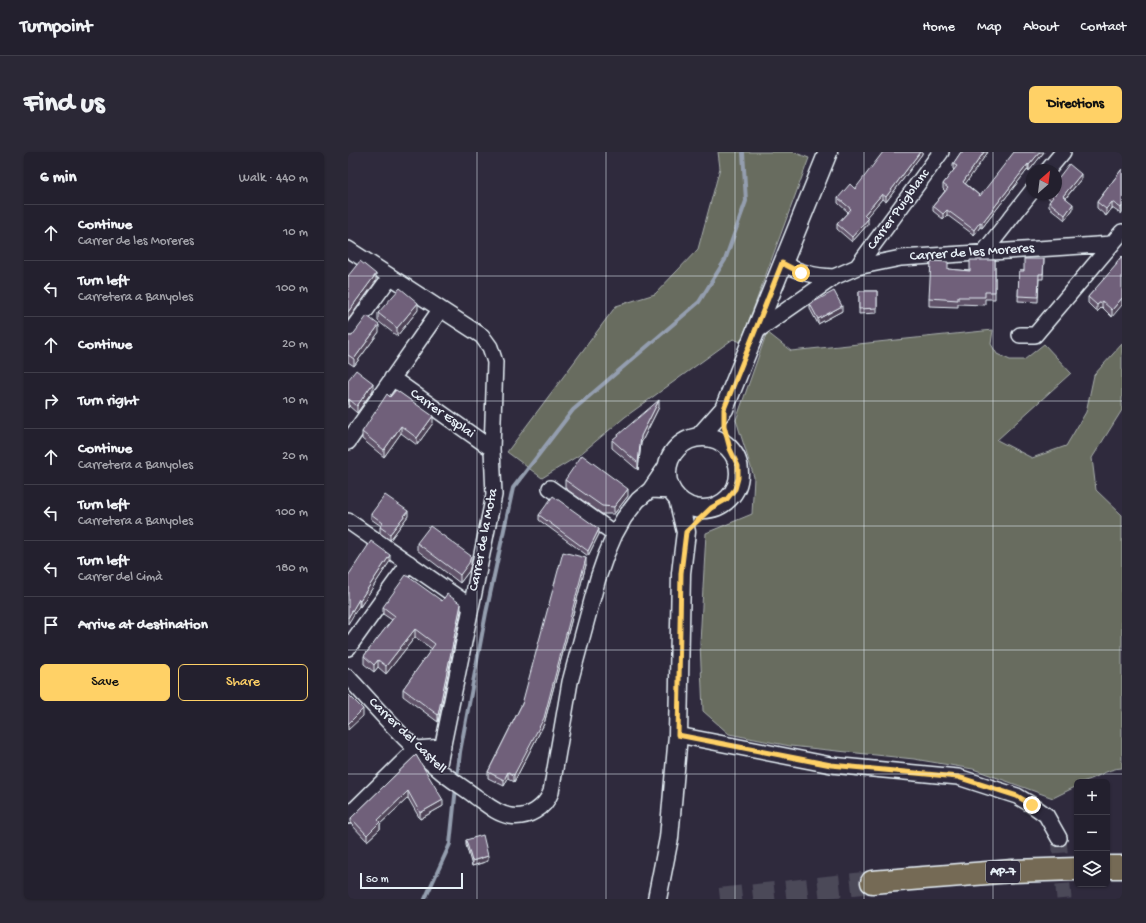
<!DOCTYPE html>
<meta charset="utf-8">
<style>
body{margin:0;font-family:"Gochi Hand",sans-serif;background:#2b2836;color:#f1f3f6}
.controls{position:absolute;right:12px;bottom:12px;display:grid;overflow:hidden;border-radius:6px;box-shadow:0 1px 3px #0004}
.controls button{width:36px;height:36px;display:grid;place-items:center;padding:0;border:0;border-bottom:1px solid #403e4a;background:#23202e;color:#f1f3f6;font:20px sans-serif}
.compass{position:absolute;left:678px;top:12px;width:36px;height:36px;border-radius:50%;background:#23202e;box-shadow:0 1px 3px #0004;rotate:28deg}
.scale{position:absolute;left:12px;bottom:10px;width:103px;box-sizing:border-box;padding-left:4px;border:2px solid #e8f1f8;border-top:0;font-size:11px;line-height:14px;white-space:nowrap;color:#e8f1f8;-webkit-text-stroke:3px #2f2a3d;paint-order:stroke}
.stop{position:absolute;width:12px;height:12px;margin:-9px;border:3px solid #ffd166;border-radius:50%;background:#fff}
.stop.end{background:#ffd166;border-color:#fff;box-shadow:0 1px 4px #0008}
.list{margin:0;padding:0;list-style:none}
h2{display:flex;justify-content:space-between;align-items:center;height:52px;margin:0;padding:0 16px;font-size:17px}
h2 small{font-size:13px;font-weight:400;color:#a3a3aa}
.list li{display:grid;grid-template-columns:26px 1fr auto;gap:12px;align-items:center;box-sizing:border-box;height:56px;padding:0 16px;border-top:1px solid #403e4a}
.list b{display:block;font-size:15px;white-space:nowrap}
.list p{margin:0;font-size:13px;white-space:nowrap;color:#a3a3aa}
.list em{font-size:13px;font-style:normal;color:#a3a3aa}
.actions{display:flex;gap:8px;padding:12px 16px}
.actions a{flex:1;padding:9px 0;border:1px solid #ffd166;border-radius:6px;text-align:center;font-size:14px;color:#ffd166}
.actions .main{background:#ffd166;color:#111}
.icon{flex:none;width:22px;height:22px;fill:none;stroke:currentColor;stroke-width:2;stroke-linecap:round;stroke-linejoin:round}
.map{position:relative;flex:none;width:774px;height:747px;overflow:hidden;border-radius:6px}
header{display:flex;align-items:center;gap:24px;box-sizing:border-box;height:56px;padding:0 20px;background:#23202e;border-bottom:1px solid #403e4a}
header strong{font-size:19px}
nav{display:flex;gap:22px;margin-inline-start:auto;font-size:14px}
.intro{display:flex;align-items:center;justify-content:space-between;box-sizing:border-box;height:96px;padding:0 24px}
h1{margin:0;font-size:28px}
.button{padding:10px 18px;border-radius:6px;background:#ffd166;color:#111;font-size:14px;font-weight:700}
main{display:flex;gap:24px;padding:0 24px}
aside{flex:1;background:#23202e;border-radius:6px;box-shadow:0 1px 3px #0004}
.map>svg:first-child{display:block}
.green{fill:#686c5f;stroke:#a8aeac}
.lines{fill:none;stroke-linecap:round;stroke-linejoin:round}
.stream{stroke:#949eaf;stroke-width:4}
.minor-tunnel{stroke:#4b4859;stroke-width:15;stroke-dasharray:15 8;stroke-linecap:butt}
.motorway-tunnel{stroke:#4b4859;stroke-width:22;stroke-dasharray:22 11;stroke-linecap:butt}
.minor-casing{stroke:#e8f1f8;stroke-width:18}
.tertiary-casing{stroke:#e8f1f8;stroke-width:21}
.motorway-casing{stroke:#e8f1f8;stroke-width:25}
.minor{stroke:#2f2a3d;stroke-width:15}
.tertiary{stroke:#2f2a3d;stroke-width:18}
.motorway{stroke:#756a55;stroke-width:22}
.wall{fill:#605369;stroke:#e8f1f8}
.shaded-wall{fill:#4e4355;stroke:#e8f1f8}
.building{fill:#70607a;stroke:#e8f1f8}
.route{stroke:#ffd166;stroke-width:5}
.grid{fill:none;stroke:#e8f1f8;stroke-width:1;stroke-opacity:0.55}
.labels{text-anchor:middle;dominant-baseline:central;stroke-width:3;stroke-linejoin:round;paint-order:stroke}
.shield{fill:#2f2a3d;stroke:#b0b5c0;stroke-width:1}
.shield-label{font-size:13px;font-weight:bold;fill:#e8f1f8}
.street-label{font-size:14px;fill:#e8f1f8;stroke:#2f2a3d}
</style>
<header>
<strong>Turnpoint</strong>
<nav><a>Home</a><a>Map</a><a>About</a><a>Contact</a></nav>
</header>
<div class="intro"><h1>Find us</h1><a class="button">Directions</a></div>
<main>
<aside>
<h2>6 min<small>Walk · 440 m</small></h2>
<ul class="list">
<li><svg class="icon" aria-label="ahead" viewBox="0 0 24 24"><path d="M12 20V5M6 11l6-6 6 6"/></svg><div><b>Continue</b><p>Carrer de les Moreres</p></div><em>10 m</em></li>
<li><svg class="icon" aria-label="left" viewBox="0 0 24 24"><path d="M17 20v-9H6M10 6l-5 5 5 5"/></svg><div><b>Turn left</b><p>Carretera a Banyoles</p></div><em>100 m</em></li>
<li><svg class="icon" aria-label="ahead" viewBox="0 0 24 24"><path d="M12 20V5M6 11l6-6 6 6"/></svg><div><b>Continue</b></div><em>20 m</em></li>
<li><svg class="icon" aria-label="right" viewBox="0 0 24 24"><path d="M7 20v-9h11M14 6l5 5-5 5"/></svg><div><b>Turn right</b></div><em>10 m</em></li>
<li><svg class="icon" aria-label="ahead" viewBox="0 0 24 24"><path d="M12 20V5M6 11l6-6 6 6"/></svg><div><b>Continue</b><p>Carretera a Banyoles</p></div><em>20 m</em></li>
<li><svg class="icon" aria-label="left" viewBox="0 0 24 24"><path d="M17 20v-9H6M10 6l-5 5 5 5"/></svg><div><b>Turn left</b><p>Carretera a Banyoles</p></div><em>100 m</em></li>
<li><svg class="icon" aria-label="left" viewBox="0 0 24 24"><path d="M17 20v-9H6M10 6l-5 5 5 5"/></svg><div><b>Turn left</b><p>Carrer del Cimà</p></div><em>180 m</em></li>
<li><svg class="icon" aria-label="arrive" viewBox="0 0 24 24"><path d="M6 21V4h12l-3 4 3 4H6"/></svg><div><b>Arrive at destination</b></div></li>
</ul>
<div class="actions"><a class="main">Save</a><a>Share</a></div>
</aside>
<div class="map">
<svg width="774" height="747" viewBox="0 0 774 747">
<rect width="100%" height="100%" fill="#2f2a3d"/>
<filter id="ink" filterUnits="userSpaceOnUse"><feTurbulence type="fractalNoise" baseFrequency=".025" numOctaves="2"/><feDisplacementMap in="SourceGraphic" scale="8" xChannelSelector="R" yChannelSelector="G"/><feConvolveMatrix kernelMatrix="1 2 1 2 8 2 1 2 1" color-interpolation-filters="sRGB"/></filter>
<g filter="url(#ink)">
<path class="green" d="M370 0H445L461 6 393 190 385 187 277 265 230 304 194 326 159 300 268 154 307 142 350 97 372 16Z
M645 178 643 192 649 202 662 208H676L696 192 723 221 649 288 684 306 718 294 738 260 746 223 774 192V258L744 306 748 338 774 363V616C758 616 746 630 729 630V634L705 646 625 617 566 607 442 594 381 582 355 559 352 491 358 381 404 362 406 325 388 268 419 180 443 199Z"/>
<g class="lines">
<path class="stream" d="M109 626 112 600 138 461 165 336 225 258 351 150 377 108 398 49 395 0
M77 747 102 692 108 635"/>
<path class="minor-tunnel" d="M711 686 716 747"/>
<path class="motorway-tunnel" d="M372 747 524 730"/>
<defs>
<path id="minor" d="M700 18 715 0
M0 97 134 184 142 195 147 210 144 297 146 343 90 617
M636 100 684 39
M434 111C452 121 466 124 486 125
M509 115 593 0
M407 180 486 125 509 115 553 106 764 92
M0 183 42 125
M672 183H687L774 80
M44 226 144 297
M0 290 92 158
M202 336 267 382
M302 338 324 339
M0 369 122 454
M0 496 61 411
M0 525C28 556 57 589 89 616 101 627 115 635 128 645 138 652 149 662 162 664 180 667 197 656 203 640L222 530 250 426 258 403 267 382 276 366 290 348 302 338 319 313
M330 583 483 613 610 625 669 644 684 653 698 663 711 686
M0 664 68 597 95 595"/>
<path id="tertiary" d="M351 285 376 257 480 0
M319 321a36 36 0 1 1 72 0a36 36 0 1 1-72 0Z
M309 747 321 686 330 583 333 421 338 380 330 347"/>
<path id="motorway" d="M759 715H774
M524 730 665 719 729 717"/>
</defs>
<use href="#minor" class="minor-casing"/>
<use href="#tertiary" class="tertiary-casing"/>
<use href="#motorway" class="motorway-casing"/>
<use href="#minor" class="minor"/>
<use href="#tertiary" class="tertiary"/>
<use href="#motorway" class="motorway"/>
</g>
<path class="wall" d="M574 0V2L538 50 534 47 518 65 520 72 504 90 489 77V72L500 60 490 51V46Z
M613 0H640L617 31 632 44 696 0 681 19 680 17 634 76 632 75 626 83 599 63 595 67 585 59V54L597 39 595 37V32L606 18 605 17V12Z
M774 17V60L773 62 764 56 758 64 749 56V50Z
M733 27 718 46 725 57 717 68 701 55V50L703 48 699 45V42H708Z
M774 104 764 165 754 155 749 160 740 151V145L768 114V111Z
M696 107 695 127H691L690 150 670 149 671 119H676Z
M647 108V147H637V153L610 152V155L581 154V146L600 117 622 119Z
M511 139H529V161L511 162Z
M462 152 494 159 470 172 462 157Z
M70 158 49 184 30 169V161Z
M31 180 6 214 0 210V184H4Z
M0 228 25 238 9 261 1 254Z
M42 245 85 271 69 293 53 281 36 305 14 287V280Z
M311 255 293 291 290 318 264 296V288Z
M217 328 280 344 266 362H254L217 336Z
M23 362 60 364 42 388 32 381V375L33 374 23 367Z
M191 363 251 382 240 404 191 368Z
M69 391 123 412 121 419 112 431 69 398Z
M42 409 12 455 11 454 0 424Z
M238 413 196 572 166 630 160 626 156 634 140 626V620L174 552Z
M94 449 113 459 90 570 55 544V537L84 497 67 485 38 522 30 515 26 520 16 512V504L44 468 35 462V455Z
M68 603 95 654 72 667 60 646 32 672V677L19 689 3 672V666Z
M118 688 140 709 124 714 118 693Z"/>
<path class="shaded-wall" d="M572 0H574V2L538 50V45Z
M636 0H640L615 35V30Z
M692 0H696L681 19V13Z
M680 12V17L634 76V71Z
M733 22V27L715 49V44Z
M534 42V47L516 68V63Z
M764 50V56L758 64V57Z
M725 52V57L717 68V63Z
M774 54V60L773 62V56Z
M599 58V63L595 67V62Z
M520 67V72L504 90V85Z
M632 70V75L626 83V78Z
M28 122V129L0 168V160Z
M774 146V153L764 165V158Z
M754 149V155L749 160V153Z
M70 151V158L49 184V176Z
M494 154V159L470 172V167Z
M31 173V180L6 214V207Z
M25 231V238L9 261V254Z
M1 247V254L0 256V249Z
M311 248V255L293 291 290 318V311L293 284Z
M85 264V271L69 293V286Z
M53 274V281L36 305V298Z
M280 337V344L266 362V355Z
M60 359V364L42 388V382Z
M251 377V382L240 404V399Z
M42 403V409L12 455V448Z
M123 404V412L121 419 112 431V423Z
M238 406V413L196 572 166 630V623Z
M11 447V454L0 472V466Z
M113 452V459L90 570V563Z
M67 477V485L38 522V514Z
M30 508V515L26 520V513Z
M15 557V564L0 578V572Z
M160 620V626L156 634V628Z
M60 639V646L32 672V677L19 689V683L30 668Z
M95 648V654L72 667V661Z
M140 704V709L124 714V709Z"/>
<path class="building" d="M535 0H572L538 45 534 42 516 63 520 67 504 85 489 72 503 57 490 46 502 32 507 37Z
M613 0H636L615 30 632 44 666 0H692L681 13 680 12 634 71 632 70 626 78 599 58 595 62 585 54 600 36 595 32 609 14 605 12Z
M721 12 733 22 715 44 725 52 717 63 701 50 705 45 702 42H708V29Z
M774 17V54L773 56 764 50 758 57 749 50Z
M774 104V146L764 158 754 149 749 153 740 145 769 112 768 111Z
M676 107H696L695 122H691L690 145 670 144 671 119H676Z
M622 108H647V140H637V145H610V148L581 146 583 109 600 110V117L622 119Z
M12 109 28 122 0 160V124Z
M52 136 70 151 49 176 30 161Z
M486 139 494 154 470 167 462 152Z
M511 139H529V156L511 157Z
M19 164 31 173 6 207 0 203V184H4Z
M8 218 25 231 9 254 1 247 0 249V228Z
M48 238 85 264 69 286 53 274 36 298 14 280 39 242 42 245Z
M311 248 293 284 290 311 264 288Z
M234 303 280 337 266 355 254 354 217 328Z
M37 343 60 359 42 382 32 375 35 371 23 362Z
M205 344 251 377 240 399 191 363Z
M82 374 123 404 121 411 112 423 69 391Z
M23 389 42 403 12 448 11 447 0 466V424Z
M215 400 238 406 196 566 166 623 160 620 156 628 140 620 174 552Z
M58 423 94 449 99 442 113 452 90 563 55 537 87 492 67 477 38 514 30 508 26 513 16 504 47 464 35 455Z
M0 542 15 557 0 572Z
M68 603 95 648 72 661 60 639 30 668 32 670 19 683 3 666Z
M135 683 140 704 124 709 118 688Z"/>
</g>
<g class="lines" filter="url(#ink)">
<path class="route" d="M453 121 434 111 376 257V274L382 297 390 314V326L387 337 379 347 363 356 338 380 333 421 330 583 483 613 610 625 669 644 684 653"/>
</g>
<path class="grid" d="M129 0V747M258 0V747M387 0V747M516 0V747M645 0V747M0 124H774M0 249H774M0 374H774M0 498H774M0 622H774"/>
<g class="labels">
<rect class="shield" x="638" y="709" width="34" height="22" rx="3"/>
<g class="shield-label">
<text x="655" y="720">AP-7</text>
</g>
<g class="street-label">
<text transform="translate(551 58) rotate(-54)">Carrer Puigblanc</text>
<text transform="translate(624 101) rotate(-4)">Carrer de les Moreres</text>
<text transform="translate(94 262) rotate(35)">Carrer Esplai</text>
<text transform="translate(136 388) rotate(-79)">Carrer de la Mota</text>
<text transform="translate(59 584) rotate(44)">Carrer del Castell</text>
</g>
</g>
</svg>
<div class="controls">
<button>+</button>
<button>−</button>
<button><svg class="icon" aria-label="layers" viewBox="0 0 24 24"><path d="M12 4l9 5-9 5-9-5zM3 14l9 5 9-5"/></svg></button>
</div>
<svg class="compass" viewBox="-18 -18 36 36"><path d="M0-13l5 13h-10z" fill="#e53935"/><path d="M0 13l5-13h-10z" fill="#a3a3aa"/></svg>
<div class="scale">50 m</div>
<div class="stop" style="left:453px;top:121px"></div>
<div class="stop end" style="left:684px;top:653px"></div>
</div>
</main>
